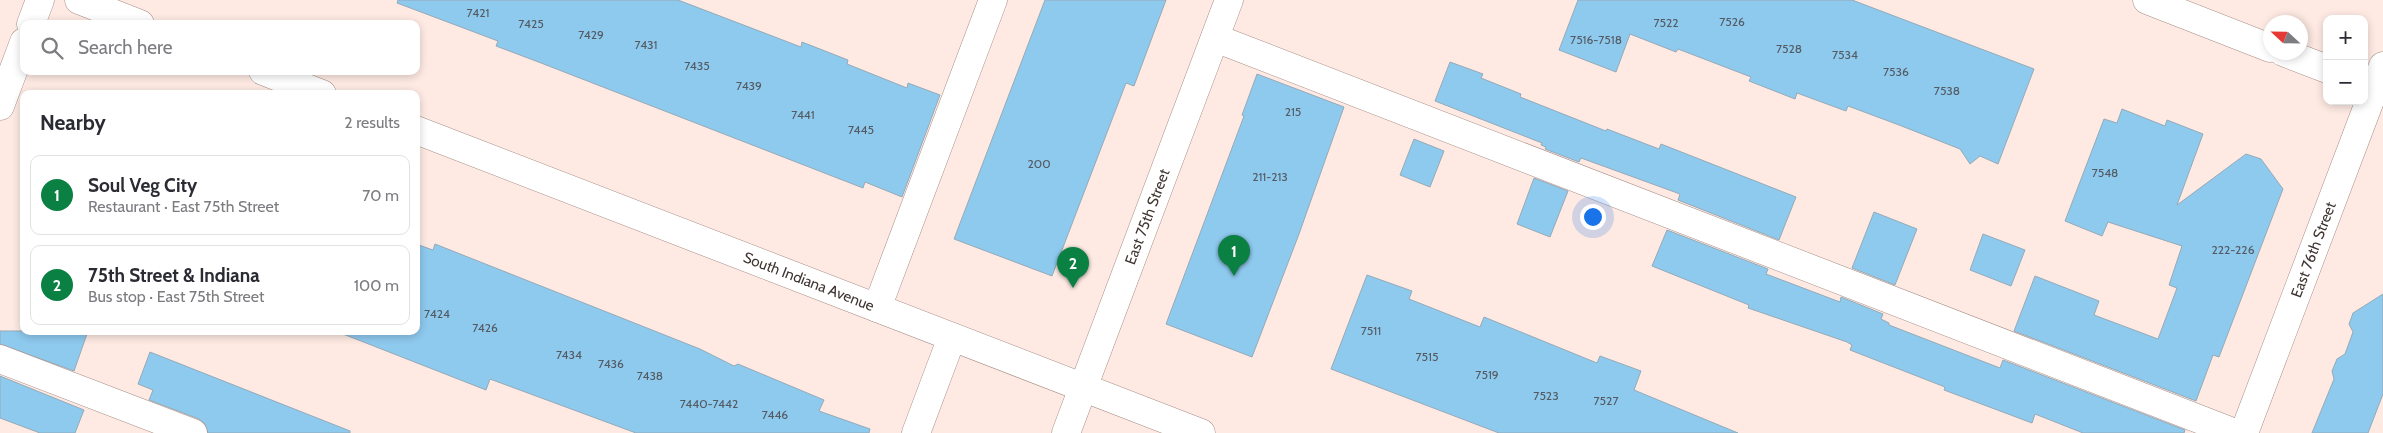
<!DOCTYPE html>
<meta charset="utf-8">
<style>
body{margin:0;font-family:Cabin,sans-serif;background:#f7f7f7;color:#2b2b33}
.controls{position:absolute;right:15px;top:15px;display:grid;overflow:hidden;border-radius:10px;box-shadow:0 2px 8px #0003}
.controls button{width:45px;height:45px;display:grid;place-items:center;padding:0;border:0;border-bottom:1px solid #e1e1e2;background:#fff;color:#2b2b33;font:25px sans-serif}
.compass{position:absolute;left:2263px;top:15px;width:45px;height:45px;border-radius:50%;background:#fff;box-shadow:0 2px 8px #0003;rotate:292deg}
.you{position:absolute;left:1592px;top:216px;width:18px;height:18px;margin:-12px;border:4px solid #fff;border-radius:50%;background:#1a73e8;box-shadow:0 0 0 8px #1a73e833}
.badge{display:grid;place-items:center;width:32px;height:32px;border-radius:50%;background:#0b8043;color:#fff;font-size:16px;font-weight:700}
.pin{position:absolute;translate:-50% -41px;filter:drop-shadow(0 1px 2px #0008)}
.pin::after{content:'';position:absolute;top:26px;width:18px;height:15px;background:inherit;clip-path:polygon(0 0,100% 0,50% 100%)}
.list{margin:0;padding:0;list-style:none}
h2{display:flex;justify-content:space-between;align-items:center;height:65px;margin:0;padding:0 20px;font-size:21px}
h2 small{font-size:16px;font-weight:400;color:#7c7c81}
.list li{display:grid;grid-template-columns:32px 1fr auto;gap:15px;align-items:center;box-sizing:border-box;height:80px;margin:0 10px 10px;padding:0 10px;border:1px solid #e1e1e2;border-radius:10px}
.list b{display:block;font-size:19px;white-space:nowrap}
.list p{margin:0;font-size:16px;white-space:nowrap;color:#7c7c81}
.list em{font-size:16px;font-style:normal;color:#7c7c81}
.icon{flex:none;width:28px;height:28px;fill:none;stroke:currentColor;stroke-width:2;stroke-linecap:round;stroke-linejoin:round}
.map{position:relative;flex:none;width:2383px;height:433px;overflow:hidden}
.search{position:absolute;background:#fff;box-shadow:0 2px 8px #0003;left:20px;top:20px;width:400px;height:55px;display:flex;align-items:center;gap:12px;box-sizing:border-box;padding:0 18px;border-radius:10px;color:#7c7c81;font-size:19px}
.panel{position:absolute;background:#fff;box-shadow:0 2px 8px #0003;left:20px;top:90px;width:400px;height:245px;border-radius:10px}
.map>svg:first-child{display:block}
.building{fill:#8ec9ee;stroke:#95aab7}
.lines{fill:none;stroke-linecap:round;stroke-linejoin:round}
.minor-casing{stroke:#a78f88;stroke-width:29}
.minor{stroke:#fff;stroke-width:28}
.labels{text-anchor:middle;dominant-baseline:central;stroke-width:4;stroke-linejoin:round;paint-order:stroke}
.number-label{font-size:12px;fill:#535a61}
.street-label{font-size:15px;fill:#3f3532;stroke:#fcfcfc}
</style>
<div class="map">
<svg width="2383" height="433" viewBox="0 0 2383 433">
<rect width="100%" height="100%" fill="#feeae3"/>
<path class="building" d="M398 0H678L801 47 802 42 848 60 847 64 907 88 908 83 940 95 902 197 865 182 863 188 541 63 496 46 498 41 397 3Z
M1045 0H1166L1134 86 1126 83 1052 276 954 239Z
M1578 0H1852L2034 69 1998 164 1980 156 1970 164 1960 149 1899 125 1848 106 1846 111 1797 93 1795 99 1749 81 1751 77 1678 49 1676 52 1630 34 1616 72 1559 50Z
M1450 62 1483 74 1481 78 1521 94 1520 97 1606 131 1607 129 1659 149 1661 144 1796 197 1779 240 1678 200 1680 194 1581 158 1579 162 1545 149 1546 147 1541 145 1542 143 1435 101Z
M1257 74 1344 107 1299 234 1252 357 1166 324 1244 116 1242 115Z
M2122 109 2165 126 2167 120 2203 134 2177 205 2246 154 2261 159 2283 189 2219 357 2213 355 2196 401 2014 331 2035 276 2099 301 2094 315 2158 339 2177 288 2169 285 2182 246 2108 222 2102 236 2065 221 2104 119 2117 123Z
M1414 139 1444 151 1430 187 1400 175Z
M1534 178 1568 191 1550 237 1517 224Z
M1874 212 1917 229 1895 285 1852 268Z
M1667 230 1768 269 1766 274 1840 302 1841 297 1883 314 1881 319 1889 323V325L2000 368 2003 360 2185 430 2184 433H2083L2035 414 2032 423 1944 390 1945 387 1850 350 1852 345 1847 342 1748 308 1749 305 1652 266Z
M1983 234 2025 250 2011 286 1970 270Z
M416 244 433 250 435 244 700 349 734 366 738 364 824 400 819 411 870 429 869 433H636L490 379 486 390 343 334 344 331H416Z
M1367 275 1412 291 1409 299 1480 327 1484 317 1597 363 1600 356 1641 371 1634 390 1738 433H1499L1331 369Z
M2383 294V394L2368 433H2312L2334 379 2332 371 2337 359 2345 354 2353 332 2349 324 2353 313Z
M0 331H88L74 371 0 344Z
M150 352 350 431V433H208L205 424 199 419 149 400 153 390 138 384Z
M0 376 84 410 75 433H40L0 418Z"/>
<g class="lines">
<defs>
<g id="minor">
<path d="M79 0 140 24"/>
<path d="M2147 0 2270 48"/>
<path d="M31 24 40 0"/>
<path d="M1215 38 2235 433"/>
<path d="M2283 52 2327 69"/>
<path d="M263 71 322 94"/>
<path d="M0 106 24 42"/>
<path id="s1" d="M416 130 1201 433"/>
<path d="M877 308 993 0"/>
<path d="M0 359 193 433"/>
<path d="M916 433 952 337"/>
<path id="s2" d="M1066 433 1229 0"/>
<path id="s3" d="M2244 433 2383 66"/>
</g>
</defs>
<use href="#minor" class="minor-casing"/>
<use href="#minor" class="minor"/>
</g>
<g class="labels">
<g class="number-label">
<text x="478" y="12">7421</text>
<text x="1732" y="21">7526</text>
<text x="1666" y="22">7522</text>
<text x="531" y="23">7425</text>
<text x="591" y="34">7429</text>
<text x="1596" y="39">7516-7518</text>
<text x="646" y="44">7431</text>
<text x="1789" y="48">7528</text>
<text x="1845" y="54">7534</text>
<text x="697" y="65">7435</text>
<text x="1896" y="71">7536</text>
<text x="749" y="85">7439</text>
<text x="1947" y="90">7538</text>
<text x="1293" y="111">215</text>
<text x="803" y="114">7441</text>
<text x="861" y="129">7445</text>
<text x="1039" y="163">200</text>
<text x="2105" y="172">7548</text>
<text x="1270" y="176">211-213</text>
<text x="2233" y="249">222-226</text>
<text x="437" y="313">7424</text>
<text x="485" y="327">7426</text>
<text x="1371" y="330">7511</text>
<text x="569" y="354">7434</text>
<text x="1427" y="356">7515</text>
<text x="611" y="363">7436</text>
<text x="1487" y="374">7519</text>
<text x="650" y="375">7438</text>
<text x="1546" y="395">7523</text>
<text x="1606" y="400">7527</text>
<text x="709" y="403">7440-7442</text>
<text x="775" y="414">7446</text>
</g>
<g class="street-label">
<text stroke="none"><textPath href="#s2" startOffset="231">East 75th Street</textPath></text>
<text stroke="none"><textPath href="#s3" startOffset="196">East 76th Street</textPath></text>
<text stroke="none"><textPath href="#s1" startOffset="421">South Indiana Avenue</textPath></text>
</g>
</g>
</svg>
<div class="controls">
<button>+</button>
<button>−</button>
</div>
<svg class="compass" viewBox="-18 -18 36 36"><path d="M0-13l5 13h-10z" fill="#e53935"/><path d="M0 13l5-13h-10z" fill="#7c7c81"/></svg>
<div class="you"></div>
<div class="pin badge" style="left:1234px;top:276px">1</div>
<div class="pin badge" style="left:1073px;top:288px">2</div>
<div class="search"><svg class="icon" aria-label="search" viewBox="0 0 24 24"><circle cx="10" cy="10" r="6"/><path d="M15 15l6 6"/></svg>Search here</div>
<section class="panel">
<h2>Nearby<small>2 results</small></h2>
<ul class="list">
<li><span class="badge">1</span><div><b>Soul Veg City</b><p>Restaurant · East 75th Street</p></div><em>70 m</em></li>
<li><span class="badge">2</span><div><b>75th Street &amp; Indiana</b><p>Bus stop · East 75th Street</p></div><em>100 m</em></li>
</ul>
</section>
</div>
